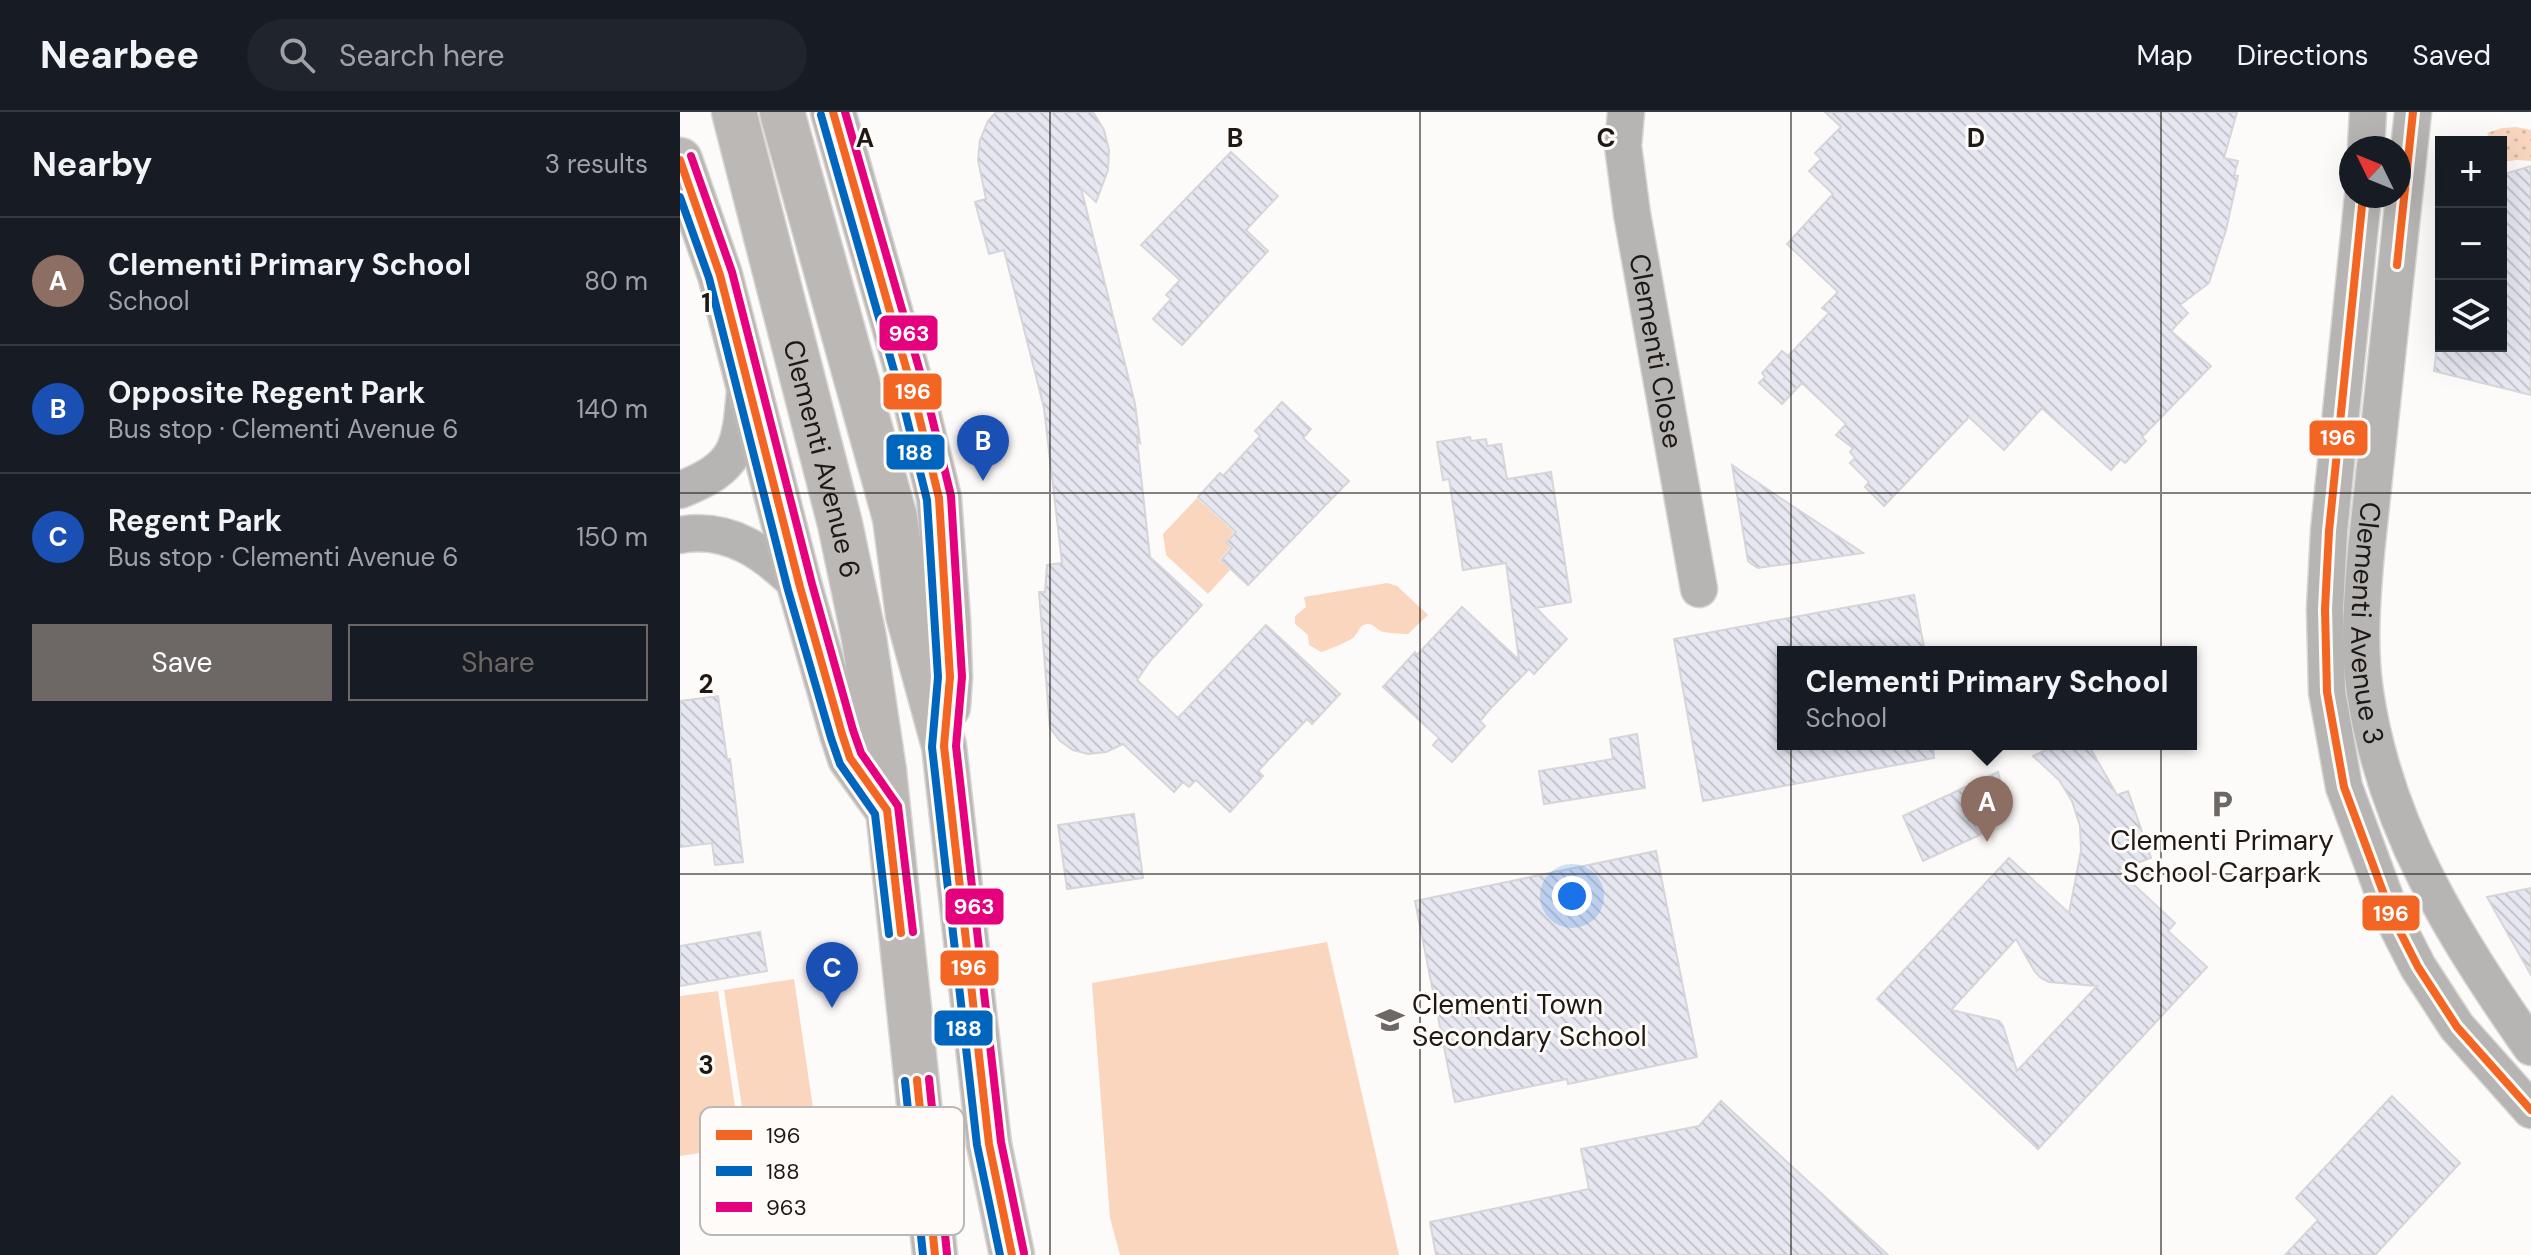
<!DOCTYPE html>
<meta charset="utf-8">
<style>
body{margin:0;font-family:"DM Sans",sans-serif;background:#20242c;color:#f1f3f6}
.controls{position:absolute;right:24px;top:24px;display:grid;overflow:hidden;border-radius:0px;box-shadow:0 8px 32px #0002}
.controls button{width:72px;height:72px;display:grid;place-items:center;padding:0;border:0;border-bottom:2px solid #363941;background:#171b24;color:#f1f3f6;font:40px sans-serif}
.compass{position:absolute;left:1659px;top:24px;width:72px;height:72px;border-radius:50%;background:#171b24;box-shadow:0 8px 32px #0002;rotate:313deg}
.you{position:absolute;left:892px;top:784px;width:28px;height:28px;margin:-20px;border:6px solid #fff;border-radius:50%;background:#1a73e8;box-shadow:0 0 0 12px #1a73e833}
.badge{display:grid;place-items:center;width:52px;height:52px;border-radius:50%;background:#6d6865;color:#fff;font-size:26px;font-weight:700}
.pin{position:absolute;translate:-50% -66px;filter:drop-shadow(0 2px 4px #0008)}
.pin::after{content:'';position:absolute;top:42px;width:28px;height:24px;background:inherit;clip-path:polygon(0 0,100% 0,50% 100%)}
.popup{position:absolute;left:1097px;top:534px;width:420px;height:104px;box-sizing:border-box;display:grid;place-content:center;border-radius:0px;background:#171b24;filter:drop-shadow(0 2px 6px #0005);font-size:26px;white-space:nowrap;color:#9ea1a6}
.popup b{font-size:30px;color:#f1f3f6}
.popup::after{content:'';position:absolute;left:50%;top:100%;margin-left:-16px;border:16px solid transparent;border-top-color:#171b24}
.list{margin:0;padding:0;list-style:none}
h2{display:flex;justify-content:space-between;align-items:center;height:104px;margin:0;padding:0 32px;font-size:34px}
h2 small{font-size:26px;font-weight:400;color:#9ea1a6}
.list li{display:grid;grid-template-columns:52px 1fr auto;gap:24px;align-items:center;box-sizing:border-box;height:128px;padding:0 32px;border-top:2px solid #363941}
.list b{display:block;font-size:30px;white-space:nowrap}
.list p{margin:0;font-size:26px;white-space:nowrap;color:#9ea1a6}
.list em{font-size:26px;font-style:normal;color:#9ea1a6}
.actions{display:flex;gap:16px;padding:24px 32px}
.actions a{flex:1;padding:18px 0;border:2px solid #6d6865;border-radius:0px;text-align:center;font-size:28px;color:#6d6865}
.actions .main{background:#6d6865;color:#fff}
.icon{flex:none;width:44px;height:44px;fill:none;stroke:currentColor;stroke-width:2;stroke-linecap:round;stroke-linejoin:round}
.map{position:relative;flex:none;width:1851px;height:1143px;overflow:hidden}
header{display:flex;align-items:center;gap:48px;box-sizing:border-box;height:112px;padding:0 40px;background:#171b24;border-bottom:2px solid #363941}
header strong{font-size:38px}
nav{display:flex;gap:44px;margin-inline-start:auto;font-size:28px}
.search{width:560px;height:72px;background:#20242c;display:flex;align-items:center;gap:20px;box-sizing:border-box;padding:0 28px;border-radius:44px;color:#9ea1a6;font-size:30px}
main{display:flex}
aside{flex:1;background:#171b24}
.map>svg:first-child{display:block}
.grass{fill:url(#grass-dots)}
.park{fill:#fad6bf}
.building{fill:url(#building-back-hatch);stroke:#d6d6d8;stroke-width:2;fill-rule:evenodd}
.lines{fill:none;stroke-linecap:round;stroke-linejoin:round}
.street-casing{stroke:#d9d7d6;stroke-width:39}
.primary-casing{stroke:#d9d7d6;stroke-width:47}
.highway-casing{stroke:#d9d7d6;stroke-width:47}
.street{stroke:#b7b5b3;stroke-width:36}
.primary{stroke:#bbb8b6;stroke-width:44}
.highway{stroke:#c1bdbb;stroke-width:44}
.bus-1-casing{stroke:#fefbf9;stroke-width:14}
.bus-2-casing{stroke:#fefbf9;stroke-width:14}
.bus-3-casing{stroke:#fefbf9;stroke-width:14}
.bus-1{stroke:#f26522;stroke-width:8}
.bus-2{stroke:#0065bd;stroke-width:8}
.bus-3{stroke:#e5007d;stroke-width:8}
.grid{fill:none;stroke:#1f1915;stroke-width:2;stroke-opacity:0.55}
.labels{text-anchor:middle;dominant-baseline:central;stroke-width:6;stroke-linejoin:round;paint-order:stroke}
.street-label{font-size:28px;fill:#1f1915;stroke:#fefbf9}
.poi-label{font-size:28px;fill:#1f1915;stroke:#fefbf9}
.key{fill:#fefbf9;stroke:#bbb7b5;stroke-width:2}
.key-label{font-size:22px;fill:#1f1915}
.grid-label{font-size:26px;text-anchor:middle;font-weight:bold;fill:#1f1915;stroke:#fefbf9;stroke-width:6;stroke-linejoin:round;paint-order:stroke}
.line-badge{stroke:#fefbf9;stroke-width:3}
.badge-label{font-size:22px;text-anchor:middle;font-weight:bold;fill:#fff}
</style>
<header>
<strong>Nearbee</strong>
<div class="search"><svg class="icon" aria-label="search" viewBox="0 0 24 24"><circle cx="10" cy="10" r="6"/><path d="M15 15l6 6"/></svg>Search here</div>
<nav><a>Map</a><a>Directions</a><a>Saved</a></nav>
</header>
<main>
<aside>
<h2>Nearby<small>3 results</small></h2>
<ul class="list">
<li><span class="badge" style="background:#8d6e63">A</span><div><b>Clementi Primary School</b><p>School</p></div><em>80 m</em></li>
<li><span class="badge" style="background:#1a4fb4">B</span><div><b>Opposite Regent Park</b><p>Bus stop · Clementi Avenue 6</p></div><em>140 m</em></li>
<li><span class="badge" style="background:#1a4fb4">C</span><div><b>Regent Park</b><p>Bus stop · Clementi Avenue 6</p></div><em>150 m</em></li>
</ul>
<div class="actions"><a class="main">Save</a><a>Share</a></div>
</aside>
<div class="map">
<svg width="1851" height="1143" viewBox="0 0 1851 1143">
<defs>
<pattern id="grass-dots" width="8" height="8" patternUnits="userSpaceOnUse" patternTransform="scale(2)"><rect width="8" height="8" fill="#fad6bf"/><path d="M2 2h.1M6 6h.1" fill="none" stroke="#d6b7a3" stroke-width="1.8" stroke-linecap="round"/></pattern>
<pattern id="building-back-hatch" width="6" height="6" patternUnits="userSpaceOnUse" patternTransform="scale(2)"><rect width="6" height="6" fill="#e6e7f0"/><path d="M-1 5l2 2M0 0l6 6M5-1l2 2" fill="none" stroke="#c5c6cd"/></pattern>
</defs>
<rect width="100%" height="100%" fill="#fdfbfa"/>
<path class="grass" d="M1836 15 1851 18V49L1837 48 1823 50 1821 30H1812L1807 21 1822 16Z"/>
<path class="park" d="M517 386 554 420 545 431 550 436 539 448 550 458 528 482 486 443 483 422Z
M707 471 717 474 748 503 728 522C721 522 711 521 703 520 697 518 693 511 687 512 679 513 679 520 674 525 672 528 646 539 641 540L629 533 628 523 615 512V504L626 495 624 485Z
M647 830 719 1143H440L430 1106 412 871Z
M114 867 137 1023 68 1034 44 878Z
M38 879 61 1035 0 1044V884Z"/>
<path class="building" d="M316 0H413L424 18 429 38 428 58 416 90 401 76 455 292 460 331 457 328 470 445 522 493 471 548 457 568 498 606 586 513 660 582 632 612 627 607 578 659 583 664 550 700 516 668 509 675 503 670 494 680 443 632 426 640 408 642 393 638 380 629 370 616 359 480H365L367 453 382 451 364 296 324 138 309 142 295 90 306 87 298 48 300 28 308 9Z
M1145 0H1557L1544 46 1558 49 1554 63 1558 64 1546 118 1529 171 1500 193 1508 201 1491 219 1531 254 1462 325 1466 329 1445 351 1441 347 1431 358 1362 296 1324 338 1289 305 1204 394 1185 375 1189 370 1170 351 1175 346 1170 340 1173 336 1156 323 1166 312 1122 271 1102 292 1079 271 1085 265 1082 261 1102 239 1108 244 1149 201 1142 196 1158 180 1107 132 1153 82 1129 59 1141 47 1135 41 1161 15Z
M551 40 598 84 566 118 588 139 502 233 473 207 491 187 486 183 500 168 461 133Z
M1851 54V283L1754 259 1757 234H1821V63Z
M602 290 631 317 623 326 669 369 568 473 541 448 552 436 546 431 556 420 518 385 540 361 543 364 580 324 575 319Z
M790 325 791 329 806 327 807 334 821 332 827 367 871 360 891 490 856 496 887 527 854 562 849 557 811 596 800 609 805 614 772 650 753 633 759 626 703 575 735 540 737 543 782 495 839 548 826 451 783 458 769 367 763 368 757 330Z
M1052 353 1096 383 1183 441 1078 456 1073 453 1068 449Z
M1234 483 1245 540H1103V632H1253L1254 646 1023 689 994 527Z
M38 584 47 647H50L63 750 35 753 32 731 0 735V589Z
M957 622 965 676 864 692 859 659 933 647 930 627Z
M1379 632H1408L1437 683 1448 679 1471 746 1438 758 1495 811 1488 819 1527 855 1358 1037 1197 887 1329 746 1389 801 1401 739 1400 714 1392 689 1379 668 1353 644ZM1336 827 1355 860 1361 866 1369 870 1417 874 1337 959 1323 914 1319 909 1271 898Z
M1318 660 1324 684 1323 692 1319 698 1294 714 1302 722 1243 749 1223 704Z
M454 702 463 766 387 777 378 713Z
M976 739 1017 945 888 972 887 967 775 990 735 789Z
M1851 776V863L1807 785Z
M80 820 87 859 0 874V834Z
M1712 984 1780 1051 1695 1143H1605L1638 1108 1616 1086Z
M1041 989 1208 1143H756L750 1110 909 1077 901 1037 1019 1014Z"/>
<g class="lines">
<defs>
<g id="street">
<path id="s1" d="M946 0 943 34 952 102 1019 477"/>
<path id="s2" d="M1733 0 1686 440C1682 486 1678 534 1685 580 1705 716 1774 824 1851 935"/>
<path d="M1686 36 1688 0"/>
<path d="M1683 84 1649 419 1645 497 1647 580 1664 675 1712 804 1738 855 1777 915 1851 998"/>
<path d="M0 378C58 355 60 337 65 279"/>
<path d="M0 423C50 414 87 442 120 475"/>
</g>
<g id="primary">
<path id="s3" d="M54 0 160 412 184 526 204 659 255 1143"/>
<path d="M102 0 215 406 228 503 264 634 309 1032"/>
<path d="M153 0 233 280 259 386 268 507 270 565 268 595"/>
<path d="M0 48 40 163 120 475 162 622 170 646 206 696"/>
</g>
<path id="highway" d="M309 1032 332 1143"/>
</defs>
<use href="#street" class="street-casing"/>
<use href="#primary" class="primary-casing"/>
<use href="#highway" class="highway-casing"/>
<use href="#street" class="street"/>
<use href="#primary" class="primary"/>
<use href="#highway" class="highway"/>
<defs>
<path id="bus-1" d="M153 0 233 280 259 386 270 565 264 634 309 1032 332 1143
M0 48 40 163 120 475 162 622 170 646 207 698 221 821
M1683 84 1649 419 1645 497 1647 580 1664 675 1712 804 1738 855 1777 915 1851 998
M1717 153 1733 0
M237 968 255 1143"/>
<path id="bus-2" d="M141 3 221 283 247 388 258 565 252 635 297 1033 320 1143
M0 85 29 166 108 478 151 626 160 652 195 702 209 822
M225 969 243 1143"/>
<path id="bus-3" d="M165 0 245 277 271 384 282 565 276 634 321 1030 344 1141
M11 44 52 160 132 472 173 618 181 641 218 694 233 820
M249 967 267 1142"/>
</defs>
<use href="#bus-1" class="bus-1-casing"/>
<use href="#bus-2" class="bus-2-casing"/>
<use href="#bus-3" class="bus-3-casing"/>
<use href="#bus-1" class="bus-1"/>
<use href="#bus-2" class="bus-2"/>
<use href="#bus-3" class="bus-3"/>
</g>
<path class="grid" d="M370 0V1143M740 0V1143M1111 0V1143M1481 0V1143M0 381H1851M0 762H1851"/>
<defs>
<symbol id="parking-bare" viewBox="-9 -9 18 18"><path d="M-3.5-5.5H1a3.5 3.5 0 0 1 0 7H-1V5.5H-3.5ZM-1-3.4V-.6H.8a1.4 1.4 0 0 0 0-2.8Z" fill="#6d6865" stroke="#fefbf9" stroke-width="2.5" paint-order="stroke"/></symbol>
<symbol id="school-bare" viewBox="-9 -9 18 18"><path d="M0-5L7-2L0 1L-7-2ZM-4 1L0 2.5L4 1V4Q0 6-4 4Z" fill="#6d6865" stroke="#fefbf9" stroke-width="2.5" paint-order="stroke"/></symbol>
</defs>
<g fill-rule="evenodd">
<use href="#parking-bare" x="1522" y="672" width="40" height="40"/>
<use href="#school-bare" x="690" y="888" width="40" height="40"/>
</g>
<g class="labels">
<g class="street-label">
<text stroke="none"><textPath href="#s1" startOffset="242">Clementi Close</textPath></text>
<text stroke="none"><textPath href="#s3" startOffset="358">Clementi Avenue 6</textPath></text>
<text stroke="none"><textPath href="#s2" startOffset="514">Clementi Avenue 3</textPath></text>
</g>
<g class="poi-label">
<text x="1542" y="728">Clementi Primary<tspan x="1542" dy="32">School Carpark</tspan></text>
<text x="732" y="892" text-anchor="start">Clementi Town<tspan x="732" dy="32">Secondary School</tspan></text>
</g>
</g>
<rect x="20" y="995" width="264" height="128" rx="12" class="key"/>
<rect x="36" y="1018" width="36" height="10" fill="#f26522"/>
<rect x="36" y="1054" width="36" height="10" fill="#0065bd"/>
<rect x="36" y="1090" width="36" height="10" fill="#e5007d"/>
<g class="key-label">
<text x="86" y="1031">196</text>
<text x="86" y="1067">188</text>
<text x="86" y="1103">963</text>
</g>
<g class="grid-label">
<text x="185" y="35">A</text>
<text x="555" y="35">B</text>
<text x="926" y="35">C</text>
<text x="1296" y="35">D</text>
<text x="26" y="200">1</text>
<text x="26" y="581">2</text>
<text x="26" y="962">3</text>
</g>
<g class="line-badge">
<rect x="198" y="202" width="61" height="38" rx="8" fill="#e5007d"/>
<rect x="202" y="260" width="61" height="39" rx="8" fill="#f26522"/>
<rect x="1628" y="307" width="61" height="38" rx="8" fill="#f26522"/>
<rect x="205" y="321" width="61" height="38" rx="8" fill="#0065bd"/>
<rect x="264" y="775" width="61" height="39" rx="8" fill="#e5007d"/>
<rect x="1681" y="782" width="60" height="38" rx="8" fill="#f26522"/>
<rect x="259" y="837" width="61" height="38" rx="8" fill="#f26522"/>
<rect x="253" y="897" width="61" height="38" rx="8" fill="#0065bd"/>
</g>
<g class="badge-label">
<text x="229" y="229">963</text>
<text x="233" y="287">196</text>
<text x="1658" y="333">196</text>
<text x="235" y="348">188</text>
<text x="294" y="802">963</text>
<text x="1711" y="809">196</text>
<text x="289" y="863">196</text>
<text x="284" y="924">188</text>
</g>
</svg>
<div class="controls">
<button>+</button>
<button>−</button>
<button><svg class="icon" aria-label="layers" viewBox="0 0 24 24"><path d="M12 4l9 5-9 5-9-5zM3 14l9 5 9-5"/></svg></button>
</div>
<svg class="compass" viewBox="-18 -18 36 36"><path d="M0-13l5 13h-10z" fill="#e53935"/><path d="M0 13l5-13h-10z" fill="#9ea1a6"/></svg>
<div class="you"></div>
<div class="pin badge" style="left:1307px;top:730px;background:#8d6e63">A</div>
<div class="popup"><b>Clementi Primary School</b>School</div>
<div class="pin badge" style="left:303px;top:369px;background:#1a4fb4">B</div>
<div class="pin badge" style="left:152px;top:896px;background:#1a4fb4">C</div>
</div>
</main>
